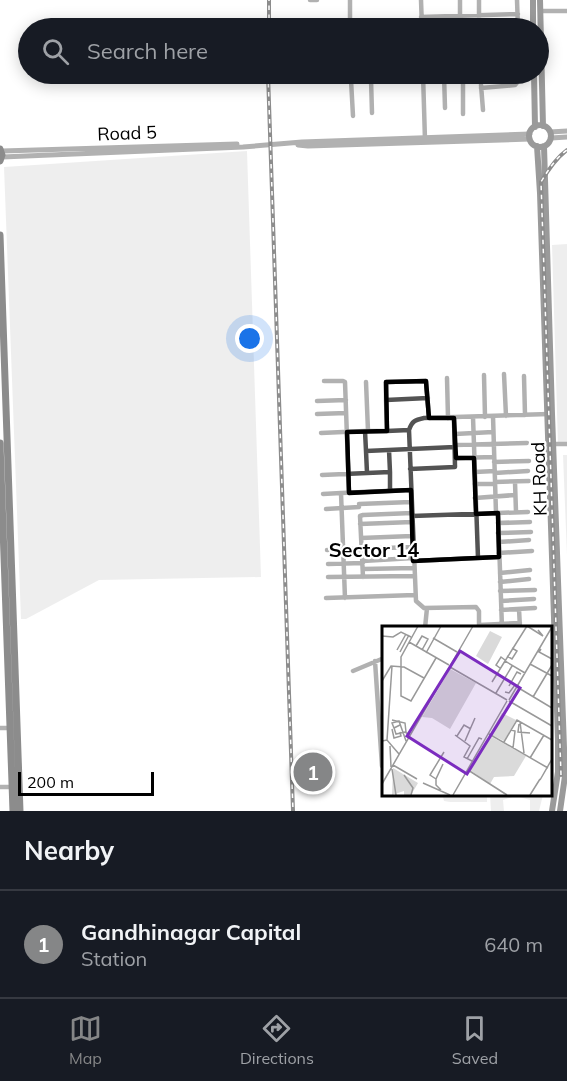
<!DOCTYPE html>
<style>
body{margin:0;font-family:Mulish,sans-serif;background:#242831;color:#f1f3f6}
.scale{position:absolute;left:18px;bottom:15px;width:136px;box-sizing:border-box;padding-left:6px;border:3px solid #000;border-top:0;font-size:16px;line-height:21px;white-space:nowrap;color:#000;-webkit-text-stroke:4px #fff;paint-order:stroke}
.you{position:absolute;left:250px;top:339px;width:21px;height:21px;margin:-15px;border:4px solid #fff;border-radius:50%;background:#1a73e8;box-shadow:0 0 0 9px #1a73e833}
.badge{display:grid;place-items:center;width:39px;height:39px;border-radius:50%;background:#858687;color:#fff;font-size:20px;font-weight:700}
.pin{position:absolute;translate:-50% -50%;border:3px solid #fff;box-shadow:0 2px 6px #0006}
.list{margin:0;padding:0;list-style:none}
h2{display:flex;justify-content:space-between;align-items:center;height:78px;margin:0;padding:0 24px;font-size:26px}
h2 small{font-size:20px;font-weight:400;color:#9ea1a6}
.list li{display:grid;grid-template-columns:39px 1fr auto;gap:18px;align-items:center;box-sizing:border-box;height:108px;padding:0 24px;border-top:2px solid #363941}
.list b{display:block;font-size:22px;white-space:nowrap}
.list p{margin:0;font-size:20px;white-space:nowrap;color:#9ea1a6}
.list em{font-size:20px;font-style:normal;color:#9ea1a6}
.icon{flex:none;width:33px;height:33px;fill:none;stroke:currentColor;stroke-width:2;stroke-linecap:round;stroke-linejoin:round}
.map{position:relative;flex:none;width:567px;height:811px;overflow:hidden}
.search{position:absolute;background:#171b24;box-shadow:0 3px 15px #0003;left:18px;right:18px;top:18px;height:66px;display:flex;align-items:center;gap:15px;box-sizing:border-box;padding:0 21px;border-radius:33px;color:#9ea1a6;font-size:22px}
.sheet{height:186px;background:#171b24}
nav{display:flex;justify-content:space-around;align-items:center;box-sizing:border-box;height:84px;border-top:2px solid #363941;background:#171b24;font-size:16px;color:#9ea1a6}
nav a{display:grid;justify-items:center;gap:3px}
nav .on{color:#858687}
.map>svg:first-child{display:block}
.green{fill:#dadada}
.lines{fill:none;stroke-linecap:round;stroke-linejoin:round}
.minor{stroke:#535353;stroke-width:4.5}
.tertiary{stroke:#535353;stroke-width:5}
.secondary{stroke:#202020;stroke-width:6}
.primary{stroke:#000;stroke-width:7}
.rail-casing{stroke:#000;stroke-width:4}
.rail{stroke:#fff;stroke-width:1.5;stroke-dasharray:4.5;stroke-linecap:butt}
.marked{fill:none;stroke:#000;stroke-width:4.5;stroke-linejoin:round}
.labels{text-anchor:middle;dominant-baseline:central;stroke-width:4.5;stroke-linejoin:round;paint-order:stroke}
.street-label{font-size:18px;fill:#000;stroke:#fff}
.neighbourhood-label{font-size:20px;font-weight:bold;fill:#000;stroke:#fff}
.inset-road{fill:none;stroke:#999;stroke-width:1.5}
.view{fill:#7b2cbf;fill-opacity:0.15;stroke:#7b2cbf;stroke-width:3}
.inset-edge{fill:none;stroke:#000;stroke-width:3}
</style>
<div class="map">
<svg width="567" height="811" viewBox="0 0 567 811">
<rect width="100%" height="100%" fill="#fff"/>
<path class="green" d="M247 151 261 577 99 580 26 619H21L4 167Z
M567 244V445H558L552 245Z
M563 455H567V555Z
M444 795 542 794 543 795 539 811H530V800L516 796 503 800 504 811H491L490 795 487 796V802H450L444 801 443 797Z"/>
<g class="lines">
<path class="minor" d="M310 0H317
M350 0V28
M421 0 422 28
M460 0V16
M479 0V28
M517 0 518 28
M540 11H567
M421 17 518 14
M350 24 422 22
M423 74 425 140
M444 74 445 108
M463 74V114
M371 79 372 113
M423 80 481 79V74
M481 85 483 110
M481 88 515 85 519 80V74
M353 116 351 80 423 77
M504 374 506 416
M484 375 485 417
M524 376 525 415
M447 378 448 418
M324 381H343L345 382 349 493
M366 382 368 431
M428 398 386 400V382L426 381 429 418
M386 400 387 431 409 430
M317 401 346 400
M317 414 346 413
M493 416 496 513
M473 417 478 558
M387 431H365L366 451 455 447
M321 433 365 431
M455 434 493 432
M550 444H567
M455 445 527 443
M389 450 390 472
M366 451 367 473
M456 458 494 457
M494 462 529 461
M410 469 455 467 454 418
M475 472 495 471
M495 473 528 471
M322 475 390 472V491
M495 482 529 481
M515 482 516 512
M475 484H495
M323 494 341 493
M475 498 515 495
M359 504 411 502
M326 509 359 507
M412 516 498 513
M498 523 530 522
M360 524 412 522
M498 533 531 532
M361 538 412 536
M499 542 529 540
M327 550 413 547
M499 553 532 551
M363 561 413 558
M413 561 499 557
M328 564 363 563
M363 569 414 568
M500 573 530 570
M328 577 414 576
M363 577 360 516 363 515 412 513
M500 582 529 579
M500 591 535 590
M326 598 415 595
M345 598 341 493 411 490
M501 601 534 599
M519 609 520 628
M501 610 535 608
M479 625 520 623
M425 628 427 608
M479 628V611L476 607 424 608 416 601 409 430C412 421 415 420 424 418L549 414
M502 628 498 513 528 512
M375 661 382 766
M353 671 384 658
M0 728H10
M0 787H12"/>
<path class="tertiary" d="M550 132 567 131
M551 138 567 137
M298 145 308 146 530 139
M2 151 237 144
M2 157 243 147 302 142 530 134"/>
<path class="secondary" d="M533 0V28
M540 0 543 126
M534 74 535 127
M529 136a11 11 0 1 1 22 0a11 11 0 1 1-22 0Z
M537 146 540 193 558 739V772L552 811
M544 146 552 414 565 776 560 811"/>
<path class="primary" d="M0 149 2 155 0 161
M0 235 20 811
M0 443 13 811"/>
<defs>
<path id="rail" d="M269 28V0
M268 74 293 811
M561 775 541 182C548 170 556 158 567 150"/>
</defs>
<use href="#rail" class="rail-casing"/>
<use href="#rail" class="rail"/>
</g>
<path d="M0 0H567V811H0ZM426 381 429 418H454L456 458H474L476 514 498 513 499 557 413 561 411 490 349 493 347 432 387 431 386 382Z" fill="#fff" fill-opacity=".55" fill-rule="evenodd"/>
<path class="marked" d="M426 381 429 418H454L456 458H474L476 514 498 513 499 557 413 561 411 490 349 493 347 432 387 431 386 382Z"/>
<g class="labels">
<g class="street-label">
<text transform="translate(127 133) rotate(-2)">Road 5</text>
<text transform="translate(539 479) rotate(-92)">KH Road</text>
</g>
<g class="neighbourhood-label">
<text x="374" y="549">Sector 14</text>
</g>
</g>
<g transform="translate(382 626)">
<rect width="170" height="170" fill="#fff"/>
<path d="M108 5 120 11 106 38 94 30ZM68 43 94 57 68 103 50 92 40 91ZM120 87 134 94 122 115 108 108ZM108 110 144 130 132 150 112 151 108 158 88 144ZM11 142 36 157 29 169H22V165L10 169Z" fill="#dadada"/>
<path class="inset-road" d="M36 0 19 31V70L29 75 54 32M145 0 161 10 156 4M0 10 11 11 19 6 29 11M51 12 75 26M27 16 67 39M34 20 40 10 46 13 40 24M159 23 157 26 170 33M15 24 24 8M18 26 27 9M44 27 59 0M125 30 130 33 135 25 130 22M148 38 170 50M68 40 91 0M68 41 125 74M118 42 114 39 119 31 123 34M143 47 123 35 145 0M0 55 9 40 22 41 42 52M110 56 123 35M127 60 135 46 139 48M135 61 170 82M123 66 127 67 133 59 129 56M114 67 130 40M151 71 170 39M127 74 170 1M127 75 170 100M10 94 23 97 24 106M138 96 142 127M137 98 136 106 148 107M18 99 12 102 14 108 23 106 28 109M12 102 10 97 17 95 24 115M10 103 12 112 19 110 18 106M129 104 133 105 131 122M107 108 166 142M73 109 88 120 82 131 90 135M75 110 82 99 89 103M5 114 10 40M0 115 5 114 17 128M83 115 93 92M122 116 135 94 170 114M8 120 9 141M148 132 162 109M85 133 97 112 100 113M11 139 35 153M10 143 14 169M86 144 125 169M22 149 31 162 29 169M54 153 48 149 62 126M158 154 170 133M41 157 68 169M0 158 67 42M59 164 54 159V153L61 138M71 169 125 75M148 169 158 153"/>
<path class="view" d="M78 25 138 62 85 148 25 110Z"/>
<rect width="170" height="170" class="inset-edge"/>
</g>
</svg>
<div class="scale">200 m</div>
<div class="you"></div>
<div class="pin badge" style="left:313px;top:772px">1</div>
<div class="search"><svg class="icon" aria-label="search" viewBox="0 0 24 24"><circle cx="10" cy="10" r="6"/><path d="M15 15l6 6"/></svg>Search here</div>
</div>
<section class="sheet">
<h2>Nearby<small></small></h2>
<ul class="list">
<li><span class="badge">1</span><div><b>Gandhinagar Capital</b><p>Station</p></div><em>640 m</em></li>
</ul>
</section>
<nav>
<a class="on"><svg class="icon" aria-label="map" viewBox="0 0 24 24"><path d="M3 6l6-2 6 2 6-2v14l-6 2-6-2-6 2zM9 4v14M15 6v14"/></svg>Map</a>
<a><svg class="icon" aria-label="directions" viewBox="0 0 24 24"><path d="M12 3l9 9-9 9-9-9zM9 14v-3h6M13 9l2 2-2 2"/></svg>Directions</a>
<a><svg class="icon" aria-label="saved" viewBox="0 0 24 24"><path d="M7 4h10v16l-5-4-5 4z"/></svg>Saved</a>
</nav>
